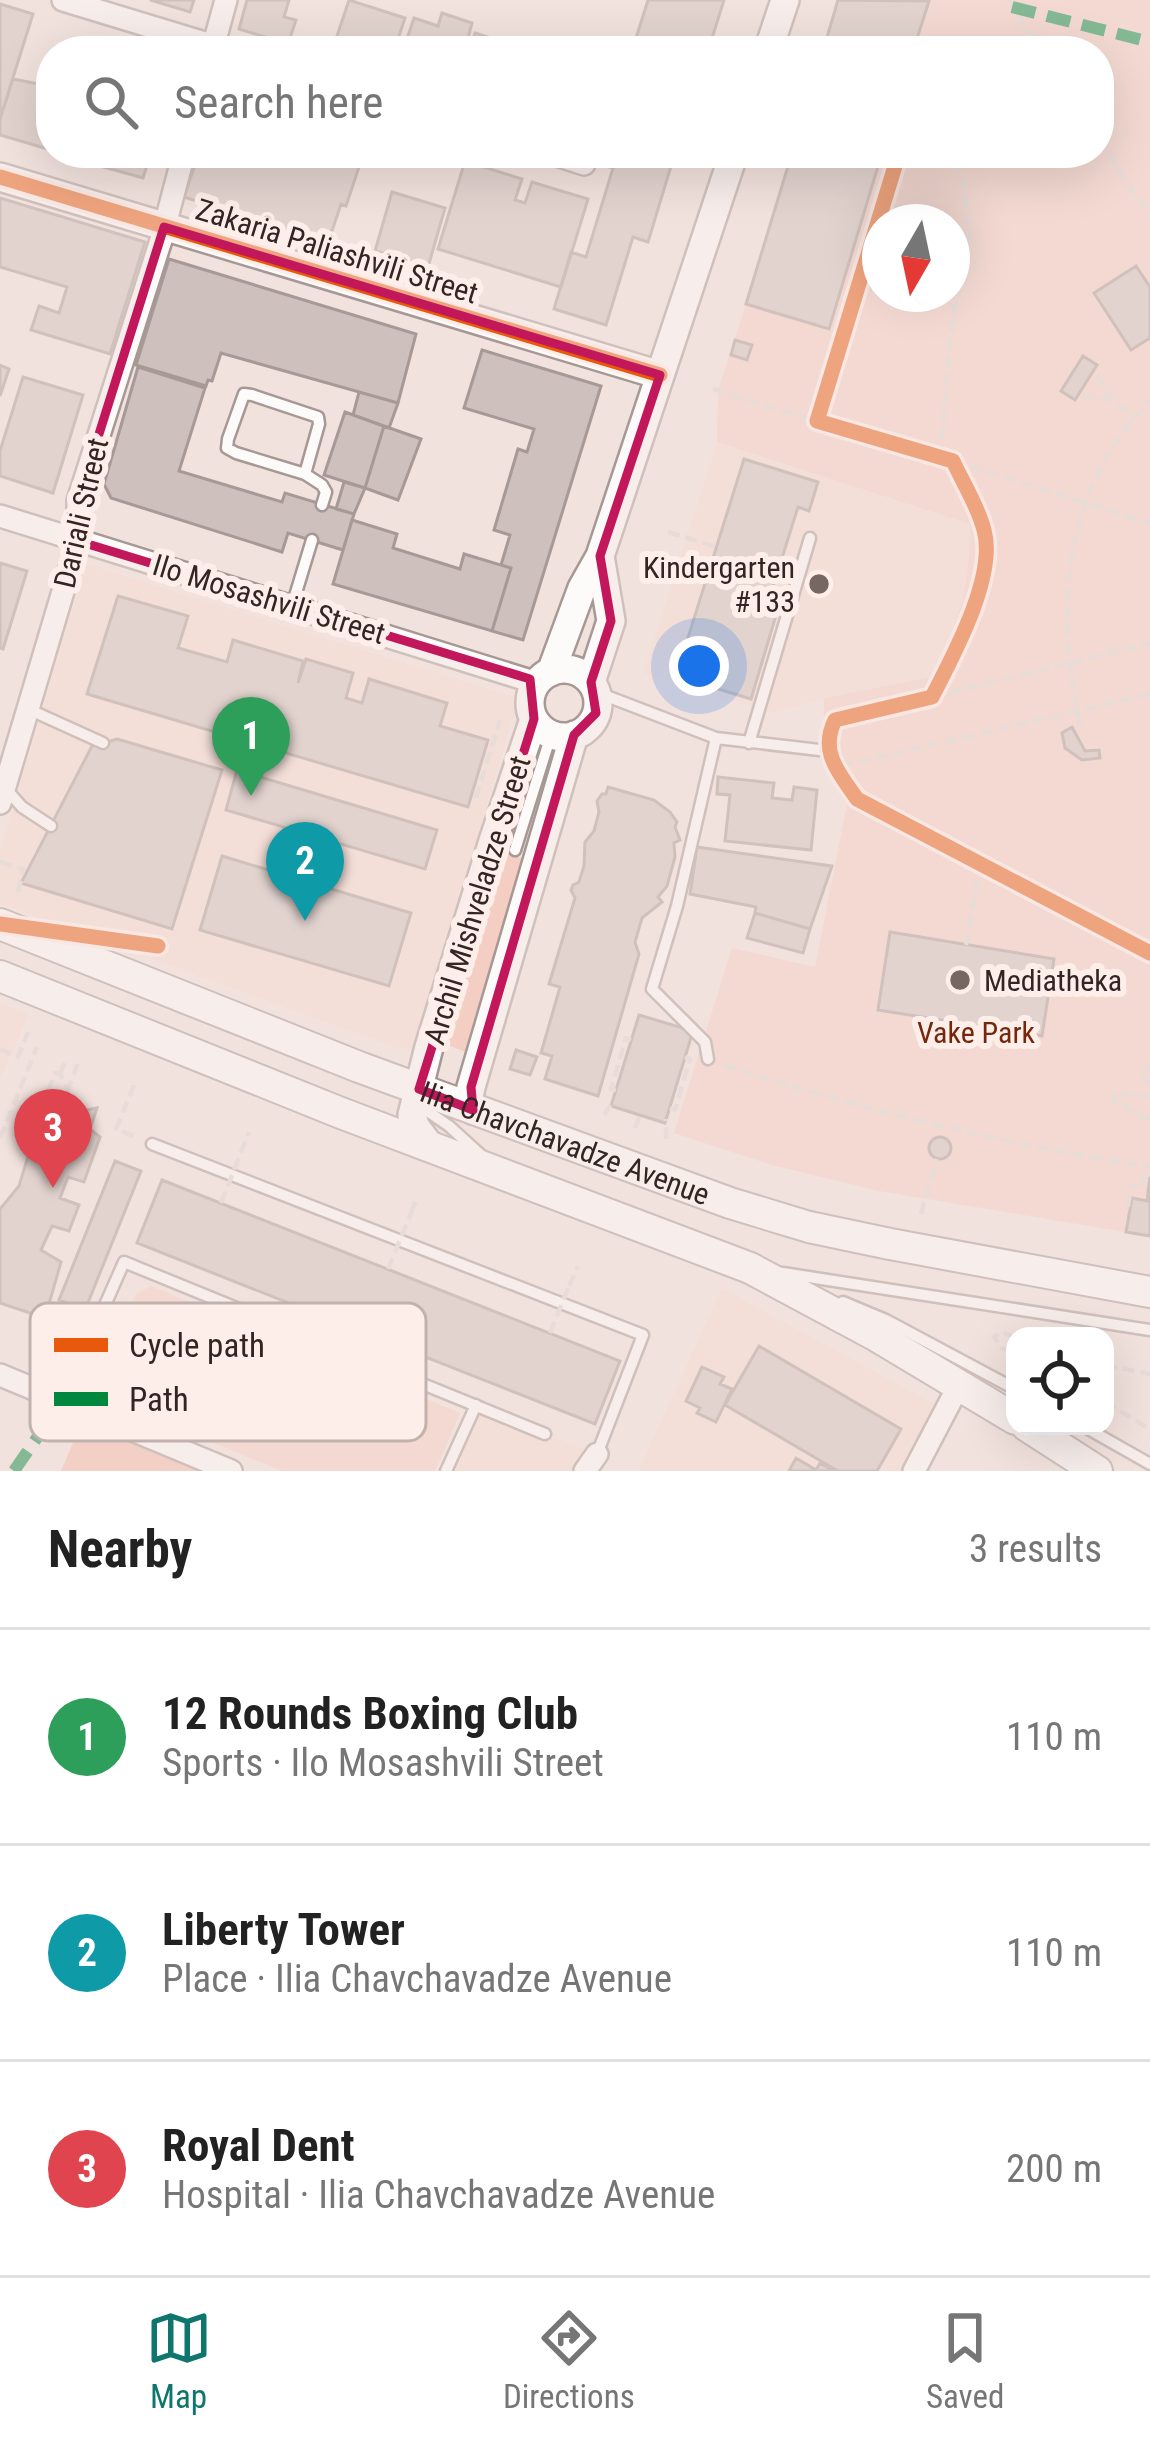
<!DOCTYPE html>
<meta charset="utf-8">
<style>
body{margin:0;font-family:"Roboto Condensed",sans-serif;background:#f2f2f2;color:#222}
.controls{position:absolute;right:36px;bottom:36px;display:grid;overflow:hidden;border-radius:24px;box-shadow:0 12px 48px #0002}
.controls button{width:108px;height:108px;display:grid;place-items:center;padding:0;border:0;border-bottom:3px solid #e0e0e0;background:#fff;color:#222;font:60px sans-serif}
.compass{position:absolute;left:862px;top:204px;width:108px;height:108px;border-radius:50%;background:#fff;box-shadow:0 12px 48px #0002;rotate:189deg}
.you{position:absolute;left:699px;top:666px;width:42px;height:42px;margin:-30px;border:9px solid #fff;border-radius:50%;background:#1a73e8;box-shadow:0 0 0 18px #1a73e833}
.badge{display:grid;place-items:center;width:78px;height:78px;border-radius:50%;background:#0f766e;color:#fff;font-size:39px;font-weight:700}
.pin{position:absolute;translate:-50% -99px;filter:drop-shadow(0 3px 6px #0008)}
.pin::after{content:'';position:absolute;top:63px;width:42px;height:36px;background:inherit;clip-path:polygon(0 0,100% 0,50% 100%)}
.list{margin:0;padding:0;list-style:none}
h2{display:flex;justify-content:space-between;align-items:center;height:156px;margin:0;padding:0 48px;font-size:51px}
h2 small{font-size:39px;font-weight:400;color:#767676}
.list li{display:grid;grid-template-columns:78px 1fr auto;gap:36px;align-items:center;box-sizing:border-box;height:216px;padding:0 48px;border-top:3px solid #e0e0e0}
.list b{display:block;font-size:45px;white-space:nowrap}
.list p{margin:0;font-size:39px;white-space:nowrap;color:#767676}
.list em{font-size:39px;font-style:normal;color:#767676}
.icon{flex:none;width:66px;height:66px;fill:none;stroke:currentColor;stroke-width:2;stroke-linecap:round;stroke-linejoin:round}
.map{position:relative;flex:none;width:1150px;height:1471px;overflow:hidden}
.search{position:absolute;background:#fff;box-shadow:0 12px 48px #0002;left:36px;right:36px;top:36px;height:132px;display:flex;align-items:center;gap:30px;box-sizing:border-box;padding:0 42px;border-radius:48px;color:#767676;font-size:45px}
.sheet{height:804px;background:#fff}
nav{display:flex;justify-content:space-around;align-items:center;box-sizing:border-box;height:168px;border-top:3px solid #e0e0e0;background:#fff;font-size:33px;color:#767676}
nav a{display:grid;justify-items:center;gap:6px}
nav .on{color:#0f766e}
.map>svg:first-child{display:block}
.built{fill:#f6dbd2}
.green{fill:#f4cec3;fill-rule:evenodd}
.forest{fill:#f3baa9}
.building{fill:#cec0bc;stroke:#a79996;stroke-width:3}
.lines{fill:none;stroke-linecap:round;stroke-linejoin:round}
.service-casing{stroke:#a69894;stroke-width:15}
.minor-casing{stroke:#a69894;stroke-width:26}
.tertiary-casing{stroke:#a69894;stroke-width:32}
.secondary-casing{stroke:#a69894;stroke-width:34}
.path{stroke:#d9d4d3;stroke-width:4.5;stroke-dasharray:12 6;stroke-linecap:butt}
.service{stroke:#fdfbfa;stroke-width:10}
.minor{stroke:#fdfbfa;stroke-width:21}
.tertiary{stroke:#fdfbfa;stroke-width:27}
.secondary{stroke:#fdfbfa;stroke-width:30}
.path-bridge{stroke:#d9d4d3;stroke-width:4.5;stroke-dasharray:12 6;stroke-linecap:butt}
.quiet{stroke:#00873e;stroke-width:12;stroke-dasharray:24 12;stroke-linecap:butt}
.cycleway-casing{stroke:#feeeea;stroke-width:22}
.cycleway{stroke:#e8590c;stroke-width:15}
.marked{fill:none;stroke:#c2185b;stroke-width:9;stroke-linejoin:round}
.poi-dot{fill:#766763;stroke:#feeeea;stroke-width:4.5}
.labels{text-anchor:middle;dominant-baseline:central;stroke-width:12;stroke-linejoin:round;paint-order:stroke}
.street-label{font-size:30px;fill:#332521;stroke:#feeeea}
.poi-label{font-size:30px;fill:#332521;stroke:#feeeea;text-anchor:end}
.park-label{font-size:30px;fill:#75270c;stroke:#feeeea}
.key{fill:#feeeea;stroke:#c1b2ae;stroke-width:3}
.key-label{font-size:33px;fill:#332521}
</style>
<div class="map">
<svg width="1150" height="1471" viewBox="0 0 1150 1471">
<rect width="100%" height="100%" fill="#f2e2dd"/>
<path class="built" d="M717 442 970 524V560L962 608 945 653 932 677 824 698 774 713 643 673Z
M86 564 519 698 414 1050 397 1048 0 904V851Z
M0 1003 29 1014 0 1080Z
M722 1288 946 1410 914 1471H638Z
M476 1405 545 1434 597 1454 585 1471H446Z"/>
<path class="green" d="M927 0H1150V1236L879 1191 772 1165 674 1133 732 948 815 967 849 794C823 756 823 744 824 698L932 677C959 628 971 580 970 524L717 442 718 390 746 304 829 329 882 153H1099V51H913ZM880 222H952V294H880Z
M502 852 524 859 468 1053 443 1043Z
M151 1286 460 1413 435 1471H282L179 1429 189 1402 133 1379 119 1328 137 1293Z"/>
<path class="forest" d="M83 1419 207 1471H61Z"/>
<path class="building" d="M150 0H194L190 12Z
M247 0H289L284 17 296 20 288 44 239 29Z
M349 0 405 18 394 51H332Z
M648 0H724L708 51H632Z
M838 0 929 1 913 51H823Z
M0 4 33 14 0 119Z
M442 13 472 23 467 42 472 43 469 51H403L414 18 438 26Z
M475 33 532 51H469Z
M552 42 576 49 575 51H550Z
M51 77V150L0 135V119L13 79 49 86Z
M73 153H151L143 178 71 158Z
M199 153H325L360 164 346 206 341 204 328 243 184 197Z
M600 153H675L648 242 633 237 606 325 554 309 571 252 586 257 613 168 597 163Z
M792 153H882L829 329 746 304Z
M465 161 522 179 515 200 525 203 532 182 588 199 561 287 438 249Z
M392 192 445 208 428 267 375 251Z
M0 198 145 242 110 354 31 330 39 306 59 313 67 287 0 267Z
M169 259 416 334 398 403 221 353 212 381 208 380 206 386 136 365Z
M1136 266 1150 287V338L1131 350 1094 293Z
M735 340 752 345 747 360 731 355Z
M482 350 601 386 523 640 492 631 511 568 501 565 510 535 494 530 518 449 527 452 534 429 464 408Z
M1083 356 1097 365 1075 400 1061 391Z
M0 365 9 369 0 396Z
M138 367 205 388 179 471 282 502 285 493 354 514 343 550 288 533 282 552 111 498 104 484Z
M23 377 83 395 53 493 0 476V451Z
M359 392 398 403 389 428 353 415Z
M345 412 384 426 365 488 324 475Z
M384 426 421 439 398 500 365 488Z
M744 459 818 482 809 511 798 507 766 609 777 612 751 699 676 676Z
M344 482 365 488 354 514 336 509Z
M352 520 397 534 393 548 460 569 464 554 511 568 492 631 333 584Z
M0 563 27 571 3 649 0 648Z
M118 596 188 616 178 648 227 662 233 640 303 661 298 683 306 659 353 673 346 698 362 703 369 679 447 703 440 726 488 740 468 807 87 694Z
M1072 727 1085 751 1099 750 1100 758 1082 760 1065 748 1062 733Z
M117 739 222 770 172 929 21 883 92 746Z
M237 770 437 830 425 869 226 810Z
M718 777 774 783 772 798 792 800 794 787 817 790 811 850 725 841 730 795 717 794Z
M608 787 654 800 670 812 677 822 675 827 680 840 674 843 675 857 667 886 658 897 662 902 642 918 635 942 639 954 598 1096 545 1079 552 1056 541 1053 560 987 549 984 575 898 571 890 573 885 579 882 584 866 585 842 594 831 599 812 597 801 602 794H606Z
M697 847 832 866 810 929 755 913 756 907 690 894Z
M222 856 411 913 389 986 200 930Z
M755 913 810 929 803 953 747 938Z
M890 932 1054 959 1042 1036 878 1010Z
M639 1015 693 1031 665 1123 611 1106Z
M516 1050 537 1057 530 1075 510 1069Z
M32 1100 70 1113 97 1108 90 1129 100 1137 84 1182 68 1177 60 1198 79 1205 69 1231 52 1226 41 1250 61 1262 45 1318 0 1303V1209L19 1186 30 1150 31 1136 21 1132Z
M929 1148a11 11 0 1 1 22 0a11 11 0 1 1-22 0Z
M115 1161 141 1171 85 1310 59 1300Z
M1150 1177V1236L1126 1232 1132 1198 1147 1201Z
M162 1180 620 1361 595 1424 137 1243Z
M759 1346 901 1429 877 1471H838L725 1405Z
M702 1367 724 1377 720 1384 732 1389 716 1422 697 1413 700 1408 686 1401Z
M796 1458 816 1470 820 1463 834 1471H789Z"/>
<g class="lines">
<defs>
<path id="service" d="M305 474 236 453 227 448 228 439 244 394 252 395 318 417 319 424 305 474 322 485 326 492 322 505
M292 606 312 540
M596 692 716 738 828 751
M28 709 103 743
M749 743 810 538
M7 790 22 807 51 826
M515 850 551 735
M708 1059 705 1042 652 989 677 906 716 738
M417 1104 449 1126 482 1156
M152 1144 643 1335 597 1454
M783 1273 1150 1330
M843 1302 886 1320 1015 1389
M63 1400 124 1262 545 1434
M1083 1426 1150 1464
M446 1471 476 1405"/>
<path id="minor" d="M63 0 231 51
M212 51 226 0
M550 153 584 164
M0 516 537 683
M0 803 78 541V501L161 240 184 153
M0 1375 231 1471
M585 1471 597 1454
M914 1471 959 1385"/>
<path id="tertiary" d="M768 51 785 0
M0 177 660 375
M530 703a34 34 0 1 1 68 0a34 34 0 1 1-68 0Z
M551 672 582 588 600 556 734 153
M591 682 611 621 600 556
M473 1110 469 1097 471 1087 574 735
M430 1146 415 1126 412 1115 429 1047 493 841 534 719"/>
<g id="secondary">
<path id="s1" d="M0 924 359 1067 730 1203 809 1227 890 1244 1150 1292"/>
<path d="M0 976 341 1113 750 1268 873 1334 1015 1419"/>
<path d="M1027 1426 1097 1471"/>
</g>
</defs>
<use href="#service" class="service-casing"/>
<use href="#minor" class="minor-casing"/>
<use href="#tertiary" class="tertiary-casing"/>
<use href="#secondary" class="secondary-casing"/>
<path class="path" d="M1008 0 1041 51
M1099 139 1150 217
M884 204 943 222
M952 226 970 235
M859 285 880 290
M897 294 955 306
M1097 375 1112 400 1136 417
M713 389 817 421
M1082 395 1112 400
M941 457 950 334 970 235 963 174 942 153
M953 461 1150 523
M668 532 717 547
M932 697 1150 643
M1081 725C1058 632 1060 526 1115 444 1125 428 1138 414 1150 400
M840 766 1150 694
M476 798 500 720
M0 862 23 869 18 893
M966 945 980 864
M0 1049 18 1057 28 1032
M724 1065C863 1109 1006 1145 1150 1167
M1150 1066 1139 1077 1150 1083
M60 1074 67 1058
M134 1085 116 1129 136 1137
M616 1090 611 1089 626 1038 631 1040
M48 1091 55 1073 60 1074 68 1089 60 1109
M67 1092 78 1063
M1150 1096 1115 1093 1113 1100 1144 1118H1150
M670 1108 675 1110 690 1059 685 1057
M604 1115 613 1101
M635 1128 640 1115
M0 1138 37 1047
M666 1139V1119
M1128 1207 1131 1185 1143 1187 1146 1166
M411 1213 416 1200
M921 1214 937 1159
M569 1286 578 1266
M1015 1337 1001 1332 994 1337 1002 1348 1015 1355
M1105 1365 1150 1374
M1105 1402 1150 1429"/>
<use href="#service" class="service"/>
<use href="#minor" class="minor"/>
<use href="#tertiary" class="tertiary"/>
<use href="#secondary" class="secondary"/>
<path class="path-bridge" d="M221 1203 249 1132
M388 1269 411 1213
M550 1333 569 1286"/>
<path class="quiet" d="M1012 7 1150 42
M14 1471 63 1400"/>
<defs>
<path id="cycleway" d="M899 153 817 421 953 461C963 483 978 506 984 530 997 576 953 656 932 697L835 720C819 752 839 773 857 799L1150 953
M0 177 660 375
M0 924 158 946"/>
</defs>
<use href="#cycleway" class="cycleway-casing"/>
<use href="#cycleway" class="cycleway"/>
</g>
<path d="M0 0H1150V1471H0ZM164 227 660 375 600 556 611 621 591 682 596 713 574 735 471 1087 473 1110 419 1089 534 719 530 679 78 541V501Z" fill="#f2e2dd" fill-opacity=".55" fill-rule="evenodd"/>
<path class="marked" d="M164 227 660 375 600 556 611 621 591 682 596 713 574 735 471 1087 473 1110 419 1089 534 719 530 679 78 541V501Z"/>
<g class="poi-dot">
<circle cx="819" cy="584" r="12"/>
<circle cx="960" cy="980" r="12"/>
</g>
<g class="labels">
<g class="street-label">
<text transform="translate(337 251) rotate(17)">Zakaria Paliashvili Street</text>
<text transform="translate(81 513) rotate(-77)">Dariali Street</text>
<text transform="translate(269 599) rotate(17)">Ilo Mosashvili Street</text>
<text transform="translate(477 900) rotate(-73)">Archil Mishveladze Street</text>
<text stroke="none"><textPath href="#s1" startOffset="606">Ilia Chavchavadze Avenue</textPath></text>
</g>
<g class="poi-label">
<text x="795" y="567">Kindergarten<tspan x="795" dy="34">#133</tspan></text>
<text x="984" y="980" text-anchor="start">Mediatheka</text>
</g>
<g class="park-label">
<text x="976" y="1032">Vake Park</text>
</g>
</g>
<rect x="30" y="1303" width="396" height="138" rx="18" class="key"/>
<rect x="54" y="1338" width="54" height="14" fill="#e8590c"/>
<rect x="54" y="1392" width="54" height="14" fill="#00873e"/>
<g class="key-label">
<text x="129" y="1357">Cycle path</text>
<text x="129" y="1411">Path</text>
</g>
</svg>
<div class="controls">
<button><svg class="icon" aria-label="locate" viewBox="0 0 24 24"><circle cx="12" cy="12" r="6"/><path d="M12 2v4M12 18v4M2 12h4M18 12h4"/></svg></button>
</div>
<svg class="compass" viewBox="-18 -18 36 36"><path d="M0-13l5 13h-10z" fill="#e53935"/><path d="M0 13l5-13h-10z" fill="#767676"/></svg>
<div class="you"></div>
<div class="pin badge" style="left:251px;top:796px;background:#2e9e5b">1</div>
<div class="pin badge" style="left:305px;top:921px;background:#0f9aa8">2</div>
<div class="pin badge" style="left:53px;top:1188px;background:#e0444e">3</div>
<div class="search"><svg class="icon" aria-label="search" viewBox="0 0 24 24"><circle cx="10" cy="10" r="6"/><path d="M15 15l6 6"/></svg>Search here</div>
</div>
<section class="sheet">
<h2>Nearby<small>3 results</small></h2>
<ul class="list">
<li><span class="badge" style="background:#2e9e5b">1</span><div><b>12 Rounds Boxing Club</b><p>Sports · Ilo Mosashvili Street</p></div><em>110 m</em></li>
<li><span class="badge" style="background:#0f9aa8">2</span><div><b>Liberty Tower</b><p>Place · Ilia Chavchavadze Avenue</p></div><em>110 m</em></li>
<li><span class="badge" style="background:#e0444e">3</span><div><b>Royal Dent</b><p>Hospital · Ilia Chavchavadze Avenue</p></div><em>200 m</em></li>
</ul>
</section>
<nav>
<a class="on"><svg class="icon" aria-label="map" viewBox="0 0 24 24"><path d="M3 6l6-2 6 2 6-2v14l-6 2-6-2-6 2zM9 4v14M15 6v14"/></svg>Map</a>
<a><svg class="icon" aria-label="directions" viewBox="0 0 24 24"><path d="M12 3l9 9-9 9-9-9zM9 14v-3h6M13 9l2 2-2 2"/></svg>Directions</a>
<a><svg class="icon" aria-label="saved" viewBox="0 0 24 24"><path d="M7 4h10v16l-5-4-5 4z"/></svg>Saved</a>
</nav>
